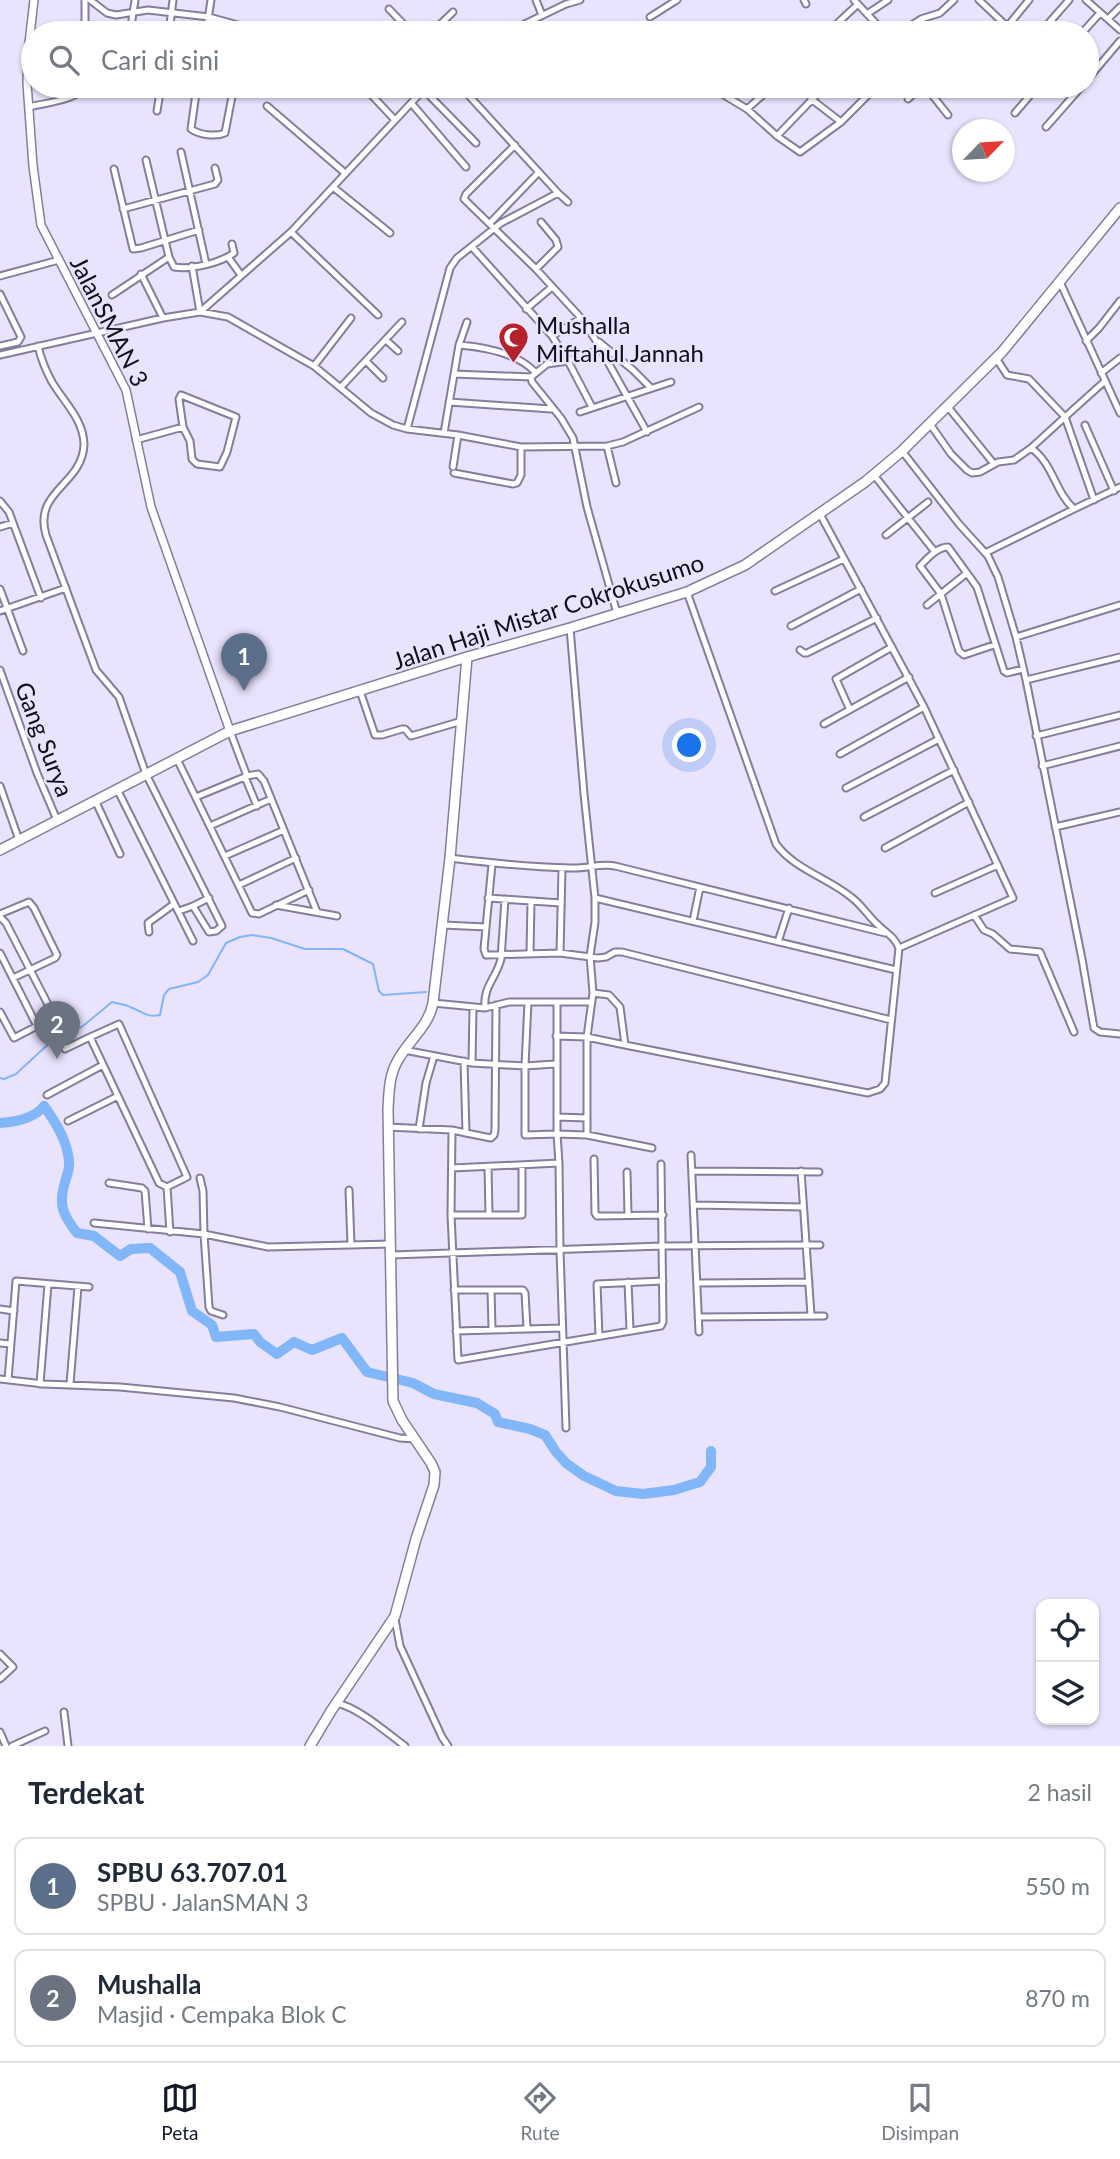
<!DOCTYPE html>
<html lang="id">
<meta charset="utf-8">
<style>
body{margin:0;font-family:Lato,sans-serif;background:#f2f2f3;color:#1f2937}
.controls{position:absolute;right:21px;bottom:21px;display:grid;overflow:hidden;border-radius:14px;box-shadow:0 2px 5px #0004}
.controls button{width:63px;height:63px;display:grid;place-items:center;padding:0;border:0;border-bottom:2px solid #e0e1e3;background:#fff;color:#1f2937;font:35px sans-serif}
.compass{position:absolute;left:952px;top:119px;width:63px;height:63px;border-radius:50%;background:#fff;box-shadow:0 2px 5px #0004;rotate:65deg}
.you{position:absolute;left:690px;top:746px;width:24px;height:24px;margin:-18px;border:5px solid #fff;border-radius:50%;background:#1a73e8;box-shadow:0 0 0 10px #1a73e833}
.badge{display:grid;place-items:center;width:46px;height:46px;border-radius:50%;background:#111827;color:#fff;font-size:23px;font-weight:700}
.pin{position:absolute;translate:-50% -58px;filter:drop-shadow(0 2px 4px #0008)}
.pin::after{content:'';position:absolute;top:37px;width:24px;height:21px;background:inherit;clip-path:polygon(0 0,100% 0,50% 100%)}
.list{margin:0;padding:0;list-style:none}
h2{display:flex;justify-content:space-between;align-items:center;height:91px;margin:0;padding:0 28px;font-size:30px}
h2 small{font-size:23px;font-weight:400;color:#747a83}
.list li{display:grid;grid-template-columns:46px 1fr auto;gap:21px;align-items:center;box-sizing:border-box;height:98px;margin:0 14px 14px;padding:0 14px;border:2px solid #e0e1e3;border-radius:14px}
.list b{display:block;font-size:26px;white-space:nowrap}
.list p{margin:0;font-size:23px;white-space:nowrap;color:#747a83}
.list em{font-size:23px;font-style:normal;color:#747a83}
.icon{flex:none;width:38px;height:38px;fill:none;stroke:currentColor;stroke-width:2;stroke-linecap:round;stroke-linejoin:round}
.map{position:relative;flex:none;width:1120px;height:1746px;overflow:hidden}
.search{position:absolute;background:#fff;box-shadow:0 2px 5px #0004;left:21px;right:21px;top:21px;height:77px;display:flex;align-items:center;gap:18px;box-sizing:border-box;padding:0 24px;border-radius:38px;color:#747a83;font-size:26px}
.sheet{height:315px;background:#fff}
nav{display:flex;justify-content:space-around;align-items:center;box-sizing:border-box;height:98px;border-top:2px solid #e0e1e3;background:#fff;font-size:19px;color:#747a83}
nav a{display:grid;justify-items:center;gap:4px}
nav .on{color:#111827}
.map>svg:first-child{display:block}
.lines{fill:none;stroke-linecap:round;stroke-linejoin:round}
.stream{stroke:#81b6f9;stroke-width:2}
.river{stroke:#81b6f9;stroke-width:10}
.minor-casing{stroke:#857d9b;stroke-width:9}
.tertiary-casing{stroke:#857d9b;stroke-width:10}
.primary-casing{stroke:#857d9b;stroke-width:12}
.minor{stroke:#fff;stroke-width:5}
.tertiary{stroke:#fff;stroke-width:7}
.primary{stroke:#fff;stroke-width:9}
.labels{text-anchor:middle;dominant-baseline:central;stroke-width:5;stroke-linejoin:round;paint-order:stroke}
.street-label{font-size:24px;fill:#110e19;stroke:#e9e3fd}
.poi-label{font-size:24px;fill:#110e19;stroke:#e9e3fd;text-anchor:start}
</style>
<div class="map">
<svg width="1120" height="1746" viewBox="0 0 1120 1746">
<rect width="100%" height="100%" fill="#e9e3fd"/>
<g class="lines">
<path class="stream" d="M0 1078 4 1079 16 1074 57 1036 71 1033 83 1026 112 1002C118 1004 125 1004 130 1007 142 1011 146 1018 160 1015L164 995 169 989 198 982 208 975 226 943 240 937 252 935 271 938 305 949H343L373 964 379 991 383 995 426 992"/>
<path class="river" d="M0 1123C15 1122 34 1119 44 1106 56 1123 67 1140 69 1161 70 1169 67 1175 65 1182 58 1205 63 1215 77 1233L94 1236 120 1256 131 1249 150 1248 180 1272 192 1311 212 1325 216 1337 254 1334 260 1342 277 1354 294 1342 312 1350 342 1338 367 1372 413 1383 434 1394 477 1403 495 1414 498 1422 530 1429 545 1435 556 1452 566 1463 584 1476 616 1491 643 1494 674 1490 700 1482 711 1467V1451"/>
<defs>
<path id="minor" d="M85 0V33
M90 0 107 13 116 15 148 10 209 17 238 25 241 29V33
M536 0 542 15
M804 0 806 4
M854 0 885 33
M979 0 1014 33
M1086 0 1120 30
M389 9 412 33
M867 14 888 0
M650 17 677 0
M1108 19 1120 7
M130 33 135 0
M169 33 173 0
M206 33 211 0
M431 33 453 12
M506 33 566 4 580 0
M827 33 858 4
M899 33 921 19 940 13 954 0
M1002 33 1029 0
M1040 33 1069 0
M1082 33 1100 13
M1087 80 1120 41
M169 86 196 88
M197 86 191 129C199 135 216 137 225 133L234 86
M363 86 394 119
M420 86 476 143
M460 86 558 193 568 202
M925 86 948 115
M719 92 747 109 777 136 800 152 841 122 877 86
M811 99 841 122
M908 99 922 86
M412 104 466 167
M267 106 345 173
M29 107C44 103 79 100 85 86
M747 109 773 86
M157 111 161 86
M1015 113 1038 86
M1046 127 1082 86
M777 136 825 86
M515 145 466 194 464 199 536 269 581 318 595 339 647 432
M181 152 206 264
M146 160 169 257 174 267C191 270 220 263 234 253L232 244
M114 169 133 249 141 248 199 230
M333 187 390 233
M123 209 215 184 218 180 215 168
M490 223 539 172
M291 232 378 315
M472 247 552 336 568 361 592 407
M228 257 241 275
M192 266 200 312
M536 269 558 247 556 240 541 222
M141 274 163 318
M0 276 59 260
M1060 282 1120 413
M0 294 21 337 18 342 0 346
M112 295 169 257
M526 309 552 287
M200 312 291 232 427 86
M552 336 581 318
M386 340 398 351
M1086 341 1099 328 1120 301
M599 342 633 370 651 388
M459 345C484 347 517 353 535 372
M38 346C41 359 46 371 52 382 64 402 84 420 84 445 82 485 33 491 46 535L96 670 119 697 146 774 222 926 216 931 209 932 193 906 179 911
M0 355 163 318 200 312 228 317 270 341 314 366 371 413 393 425 407 429 458 435 521 447 607 446 623 442 699 407
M996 358 1007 375 1029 379 1065 417 1105 381
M366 361 383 378
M314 366 351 318
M1101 373 1120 358
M454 374 531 377 547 364 568 361 601 349
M531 377 532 382 561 418 573 438 587 507 617 613
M341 387 402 322
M181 395 236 417 227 452 220 467 197 464 192 459 190 441 183 427 179 399Z
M449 402 551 409
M948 407 994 464
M580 412 671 382
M930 424 951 454 967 470 972 473 980 472 998 462 1014 460 1031 448C1053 463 1055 492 1074 509L1120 487
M1085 425 1114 491
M407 429 450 268 457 258 501 223 558 193
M444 433 459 345 467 322
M136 440 183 427
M607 446 616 483
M1031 448 1065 417 1094 500
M902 451 959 524 988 556 998 577 1016 637 1026 680 1082 959 1094 1028 1100 1032 1120 1034
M453 467 458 435
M454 473 513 484 517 483 521 475V447
M874 475 935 552
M0 501 9 512 41 598
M820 514 924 707 1013 898 899 948
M0 527 13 523
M886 535 928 502
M985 553 1074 509
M0 589 23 651
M775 591 844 559
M927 605 967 573
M0 611 66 588
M791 626 861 589
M570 628 584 794 595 898V922L590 956 593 993 587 1037V1135
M1016 637 1120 605
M994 645 964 655 959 651 941 594 920 566C927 559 937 547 948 547L977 587 1004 671 1007 673 1023 669
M800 650 804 653H807L877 618
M0 670 37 773 57 820
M1026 680 1120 657
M360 691 375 735H382L402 729H405L411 736 462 721
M850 710 836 679 892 647
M824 724 909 677
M230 731 247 776 258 774 264 781 317 912
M1036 736 1120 715
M840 754 924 707
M177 759 252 913 259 914 309 890
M1042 766 1120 746
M245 777 257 806
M0 786 19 840
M846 788 939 739
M117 789 193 941
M196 797 247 776
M95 800 120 854
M864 817 954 770
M210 826 271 799
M1055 827 1120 812
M885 848 969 802
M225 856 284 830
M450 858C490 863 530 867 571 868 586 869 600 863 615 866L885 933
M492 864 484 949 486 955 560 953 598 958 606 957 615 952H622L891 1020
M239 885 296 858
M935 893 998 865
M488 898 561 903
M595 898 896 970
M276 905 337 916
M193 906 209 898
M0 914 29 902 34 908 57 955 55 958 13 978
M974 915 984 930 993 934 1010 949 1040 952 1074 1032
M0 917 6 923 55 1018 65 1049 90 1037 159 1183 167 1187 170 1232
M693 921 700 887
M443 925 486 927
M149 932 148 923 174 904
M778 942 789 908
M0 953 37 1026 14 1038 0 1012
M530 953 531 901
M560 953 562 868
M593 993 609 995 620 1007 625 1045 868 1093 880 1089 885 1083 899 948C894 936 886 933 877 924 868 916 862 905 851 897 828 878 794 869 776 844L687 592
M528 1002 525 1066V1135L557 1134 587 1135 652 1148
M557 1002V1134L559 1163 560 1250 566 1428
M433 1003 485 1008 509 1002H592
M485 1008C483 986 496 979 501 959L505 899
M556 1036 587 1037 625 1045
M90 1037 119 1024 187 1177 167 1187
M404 1050 472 1063 525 1066 555 1064
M472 1063 473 1008
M47 1095 103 1065
M557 1117 587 1118
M68 1121 118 1096
M387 1127 452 1130 466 1133 464 1061
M419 1129 426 1083 434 1056
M452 1130 451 1215 458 1360 661 1326 663 1322 661 1164
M466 1133 491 1138 494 1135 495 1130 496 1005
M691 1155 699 1332
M594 1159 595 1213 597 1216 663 1215
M488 1166 489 1215
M452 1168 559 1163
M692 1171 819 1172
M801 1171 811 1315
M627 1172 628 1215
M200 1178 203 1191 204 1234 209 1307 211 1311 223 1315
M109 1183 142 1188 145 1191 148 1229
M349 1190 351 1245
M694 1205 803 1207
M451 1215H522V1165
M94 1223 204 1234 268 1247 391 1244
M391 1255 663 1246 820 1245
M628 1282 630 1330
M697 1283 809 1282
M454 1290H523L525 1293 527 1328
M491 1290 492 1328
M0 1309 14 1311
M698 1317 824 1316
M456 1331 562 1328
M599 1336 597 1284 663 1281
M0 1343 11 1344
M0 1379 44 1384 120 1387 234 1398 280 1407 400 1438 415 1439
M8 1380 16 1281 89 1287
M40 1384 48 1284
M70 1384 78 1287
M395 1619 400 1646 442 1737 448 1746
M0 1654 13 1667 0 1679
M336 1703C358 1707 387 1733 405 1746
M64 1712 68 1746
M0 1732 6 1746
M12 1746 45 1731"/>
<path id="tertiary" d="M34 0 28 52 27 83 33 166 41 225 126 390 151 507 230 731"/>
<path id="primary" d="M0 850 230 731 467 657 570 628 687 592 745 565 865 482 902 451 1002 352 1120 208
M310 1746 331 1711 395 1616 416 1539 434 1485 435 1472 431 1463 402 1420 393 1401 388 1109C389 1092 389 1075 398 1060 409 1040 429 1026 433 1003L450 858 467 657"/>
</defs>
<use href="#minor" class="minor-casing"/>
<use href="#tertiary" class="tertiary-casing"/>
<use href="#primary" class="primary-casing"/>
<use href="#minor" class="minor"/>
<use href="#tertiary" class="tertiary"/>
<use href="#primary" class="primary"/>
</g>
<defs>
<symbol id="mosque-pin" viewBox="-11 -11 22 30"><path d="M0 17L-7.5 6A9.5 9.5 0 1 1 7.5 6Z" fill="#b4222c" stroke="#e9e3fd"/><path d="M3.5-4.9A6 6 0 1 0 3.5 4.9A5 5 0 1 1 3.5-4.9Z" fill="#fff"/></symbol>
</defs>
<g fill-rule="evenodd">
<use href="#mosque-pin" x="496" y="320" width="35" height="47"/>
</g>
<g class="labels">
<g class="street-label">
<text transform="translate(110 321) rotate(63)">JalanSMAN 3</text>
<text transform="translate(548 611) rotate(-18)">Jalan Haji Mistar Cokrokusumo</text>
<text transform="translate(45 739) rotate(69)">Gang Surya</text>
</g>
<g class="poi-label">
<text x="536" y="324">Mushalla<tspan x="536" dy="28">Miftahul Jannah</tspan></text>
</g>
</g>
</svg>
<div class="controls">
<button><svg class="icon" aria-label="locate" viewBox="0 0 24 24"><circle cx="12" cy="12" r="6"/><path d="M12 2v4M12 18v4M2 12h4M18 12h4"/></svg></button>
<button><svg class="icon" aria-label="layers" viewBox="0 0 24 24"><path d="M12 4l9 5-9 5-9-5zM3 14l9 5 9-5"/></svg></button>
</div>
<svg class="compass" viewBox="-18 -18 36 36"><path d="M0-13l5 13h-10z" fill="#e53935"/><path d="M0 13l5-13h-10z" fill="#747a83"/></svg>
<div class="you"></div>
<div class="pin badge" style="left:244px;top:691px;background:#5c6f8a">1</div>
<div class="pin badge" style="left:57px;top:1059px;background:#6b7280">2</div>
<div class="search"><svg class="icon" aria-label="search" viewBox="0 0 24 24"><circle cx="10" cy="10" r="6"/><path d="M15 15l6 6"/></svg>Cari di sini</div>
</div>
<section class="sheet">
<h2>Terdekat<small>2 hasil</small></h2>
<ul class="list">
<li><span class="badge" style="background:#5c6f8a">1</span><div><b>SPBU 63.707.01</b><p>SPBU · JalanSMAN 3</p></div><em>550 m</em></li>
<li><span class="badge" style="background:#6b7280">2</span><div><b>Mushalla</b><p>Masjid · Cempaka Blok C</p></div><em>870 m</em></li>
</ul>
</section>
<nav>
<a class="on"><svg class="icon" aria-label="map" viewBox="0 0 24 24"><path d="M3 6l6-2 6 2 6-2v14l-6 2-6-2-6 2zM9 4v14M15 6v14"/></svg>Peta</a>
<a><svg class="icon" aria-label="directions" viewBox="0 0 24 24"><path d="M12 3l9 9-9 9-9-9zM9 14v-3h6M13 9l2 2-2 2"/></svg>Rute</a>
<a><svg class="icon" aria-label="saved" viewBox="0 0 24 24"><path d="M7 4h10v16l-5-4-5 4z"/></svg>Disimpan</a>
</nav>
